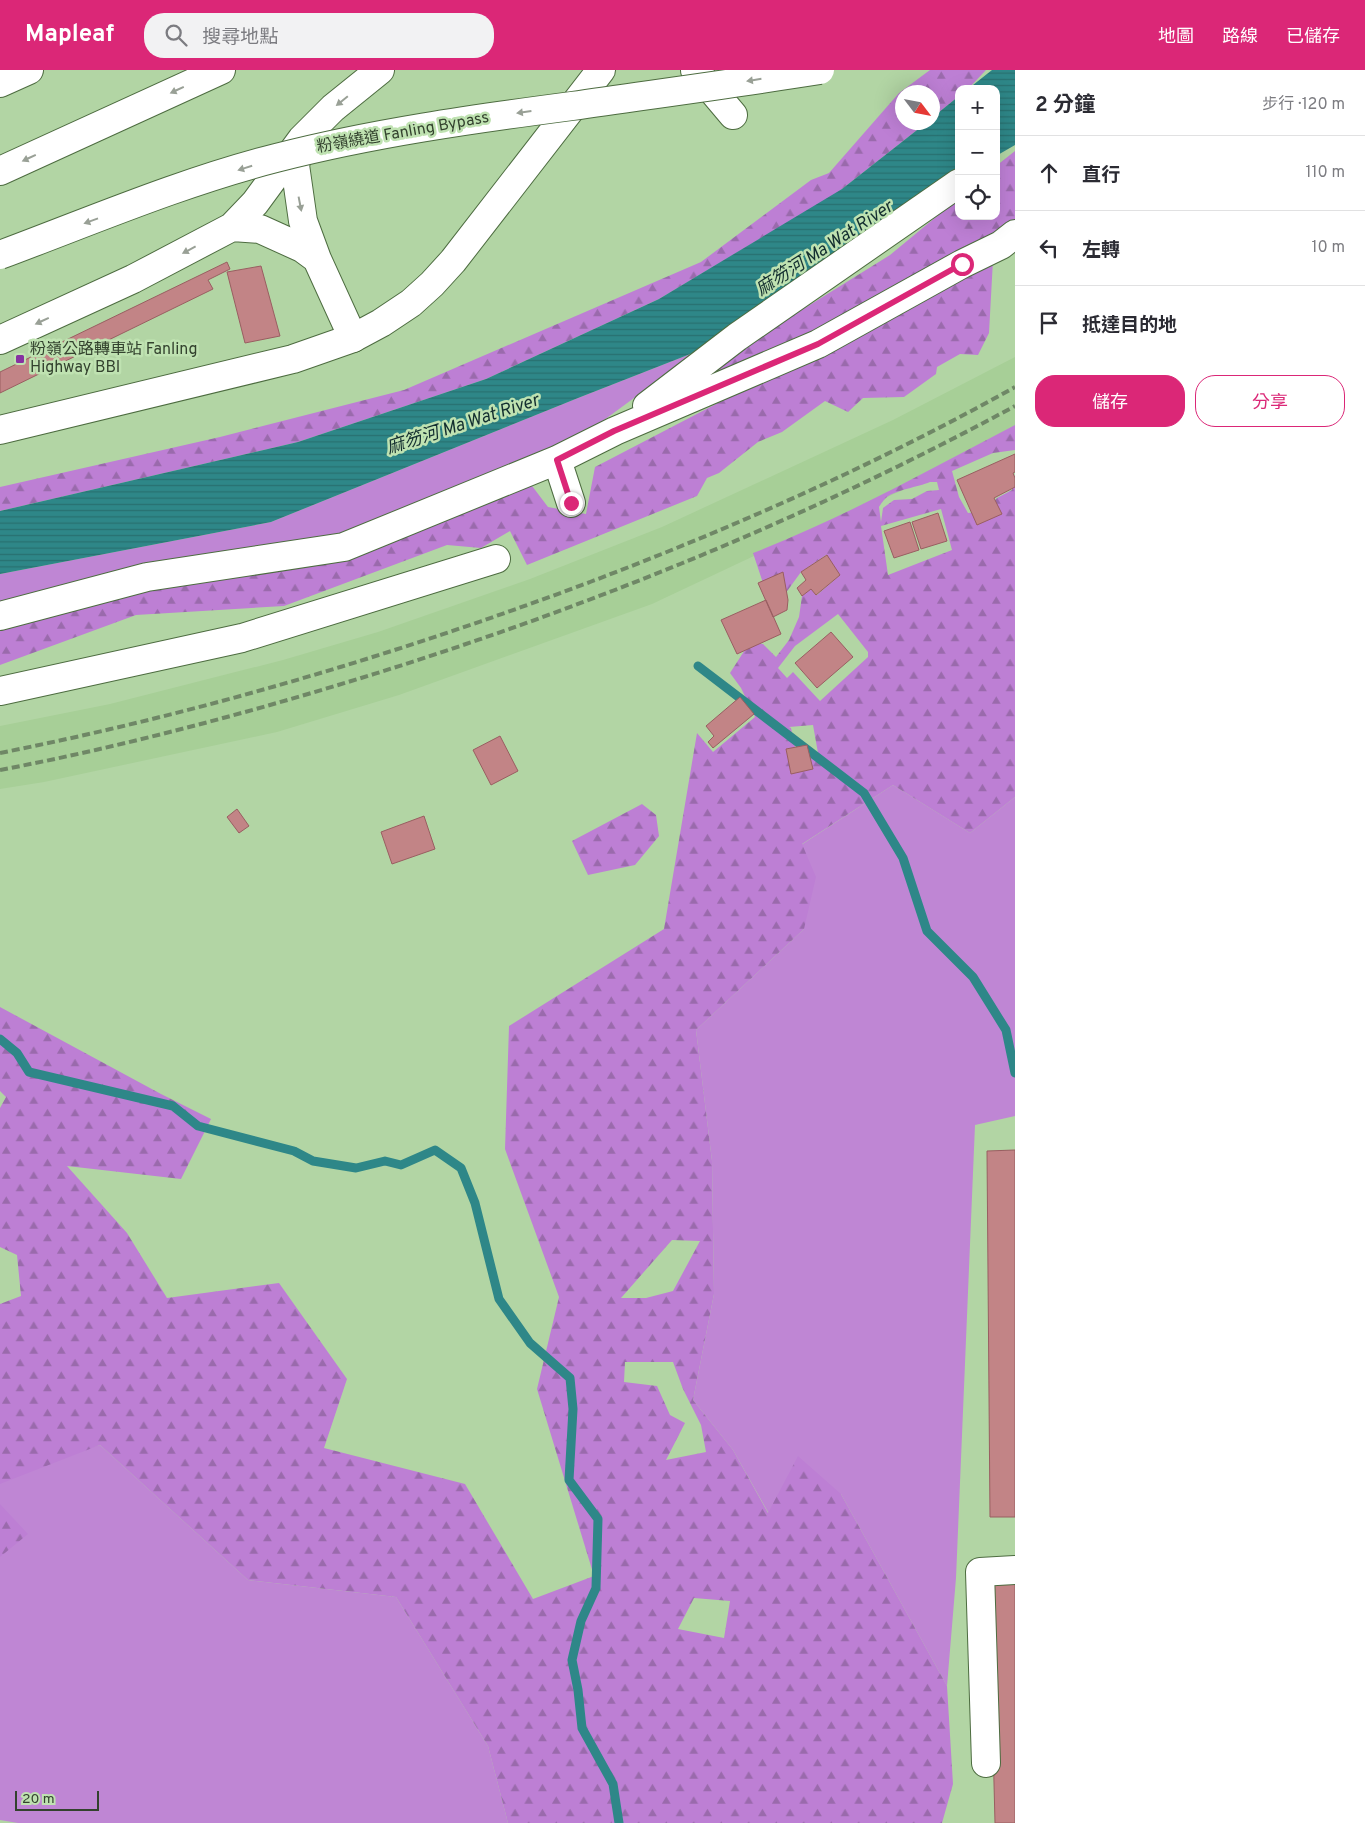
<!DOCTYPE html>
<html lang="zh-TW">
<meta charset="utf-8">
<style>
body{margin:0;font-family:Overpass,"Noto Sans TC",sans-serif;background:#f2f2f3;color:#2b2b33}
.controls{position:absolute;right:15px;top:15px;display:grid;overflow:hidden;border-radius:10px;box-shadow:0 5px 20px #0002}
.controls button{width:45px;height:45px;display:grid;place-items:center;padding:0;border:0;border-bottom:1px solid #e1e1e2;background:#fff;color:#2b2b33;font:25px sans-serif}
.compass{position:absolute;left:895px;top:15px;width:45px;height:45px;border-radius:50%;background:#fff;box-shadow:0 5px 20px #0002;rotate:122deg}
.scale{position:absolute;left:15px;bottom:12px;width:84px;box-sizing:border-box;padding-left:5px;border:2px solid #33422e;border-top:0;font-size:14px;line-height:18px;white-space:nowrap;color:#33422e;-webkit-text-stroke:4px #bfe2b1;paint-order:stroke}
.stop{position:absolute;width:15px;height:15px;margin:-11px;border:4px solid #db2777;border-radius:50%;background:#fff}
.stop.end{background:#db2777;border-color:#fff;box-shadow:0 1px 5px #0008}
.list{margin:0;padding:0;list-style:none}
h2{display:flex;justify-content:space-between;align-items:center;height:65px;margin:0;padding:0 20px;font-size:21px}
h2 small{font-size:16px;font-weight:400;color:#7c7c81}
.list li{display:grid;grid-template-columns:32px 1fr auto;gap:15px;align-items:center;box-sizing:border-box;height:75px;padding:0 20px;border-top:1px solid #e1e1e2}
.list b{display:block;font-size:19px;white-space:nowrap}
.list em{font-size:16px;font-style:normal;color:#7c7c81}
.actions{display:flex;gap:10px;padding:15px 20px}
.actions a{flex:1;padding:11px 0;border:1px solid #db2777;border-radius:20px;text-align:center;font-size:18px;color:#db2777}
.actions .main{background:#db2777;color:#fff}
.icon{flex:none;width:28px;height:28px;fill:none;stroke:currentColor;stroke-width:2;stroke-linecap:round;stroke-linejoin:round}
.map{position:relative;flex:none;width:1015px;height:1753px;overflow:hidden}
header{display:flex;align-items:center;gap:30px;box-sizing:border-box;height:70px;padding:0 25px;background:#db2777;color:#fff}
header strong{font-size:24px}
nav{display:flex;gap:28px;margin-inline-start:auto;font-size:18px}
.search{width:350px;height:45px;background:#f2f2f3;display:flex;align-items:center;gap:12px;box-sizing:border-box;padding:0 18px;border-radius:20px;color:#7c7c81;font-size:19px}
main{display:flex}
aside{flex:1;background:#fff}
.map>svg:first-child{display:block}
.built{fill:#a7cf97}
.green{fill:#bf86d4}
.forest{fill:url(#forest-firs);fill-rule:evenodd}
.water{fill:url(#water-rules)}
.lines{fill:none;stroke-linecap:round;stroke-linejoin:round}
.stream{stroke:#2e8788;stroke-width:9}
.building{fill:#c28486;stroke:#995e61}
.minor-casing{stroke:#4d6c40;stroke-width:30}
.highway-casing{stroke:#4d6c40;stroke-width:30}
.minor{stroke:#fff;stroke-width:28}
.highway{stroke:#fff;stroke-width:28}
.rail{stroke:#6f8766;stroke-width:4;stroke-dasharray:8 4;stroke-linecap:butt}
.highway-bridge-casing{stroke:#4d6c40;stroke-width:30;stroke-linecap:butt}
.highway-bridge{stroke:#fff;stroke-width:28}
.oneway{fill:#99a096}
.route{stroke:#db2777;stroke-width:6}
.poi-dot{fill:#8632a1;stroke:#bfe2b1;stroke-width:2}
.labels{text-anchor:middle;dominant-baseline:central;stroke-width:5;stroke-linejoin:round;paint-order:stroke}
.street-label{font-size:16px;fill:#33422e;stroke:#bfe2b1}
.poi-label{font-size:16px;fill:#33422e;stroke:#bfe2b1;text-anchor:start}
.water-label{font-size:18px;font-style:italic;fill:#142f30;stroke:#bfe2b1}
</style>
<header>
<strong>Mapleaf</strong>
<div class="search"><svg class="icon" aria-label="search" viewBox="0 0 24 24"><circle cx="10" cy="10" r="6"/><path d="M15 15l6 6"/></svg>搜尋地點</div>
<nav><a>地圖</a><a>路線</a><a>已儲存</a></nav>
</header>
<main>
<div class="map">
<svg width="1015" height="1753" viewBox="0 0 1015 1753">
<defs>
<pattern id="forest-firs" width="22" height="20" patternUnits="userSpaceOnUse" patternTransform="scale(1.25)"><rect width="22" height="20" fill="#bd7fd4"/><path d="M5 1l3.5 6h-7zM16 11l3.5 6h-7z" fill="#9a6aac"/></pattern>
<pattern id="water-rules" width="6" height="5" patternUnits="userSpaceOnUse" patternTransform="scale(1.25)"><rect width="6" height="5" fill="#2e8788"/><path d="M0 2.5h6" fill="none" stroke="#287070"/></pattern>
</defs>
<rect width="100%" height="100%" fill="#b2d5a4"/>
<path class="built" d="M1015 287V360L912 416 756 485 652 534 399 625 277 662 44 712 0 719V656L110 634 283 590 378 562 530 509 662 457 893 350Z"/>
<path class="green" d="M698 281 551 389 341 467 0 542V504L271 452 578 328Z
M893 715 970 763 1015 727V1046L975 1055 956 1508 947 1616 841 1424 769 1444 733 1380 693 1330 714 1224 712 1091 696 960 804 859 801 775Z
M100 1375 248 1510 396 1527 488 1676 508 1753H18L0 1750V1406Z"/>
<path class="forest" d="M930 0H986L968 19H959V26L933 47 932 22H902V52L926 53 837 123 659 229 486 309 298 372 0 441V417L220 367 404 320 701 192 811 110 829 103 899 23Z
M1015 81V159L710 320 712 296 890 185 959 128V146H996V96Z
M993 190 989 263 978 285 960 284 937 297 936 304 904 327 863 328 848 342 825 331 782 362 758 372 719 403 707 408 697 426 527 495 510 461 481 478 447 475 284 536 136 545 0 595V542L341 467 523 404 548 437 586 444 595 397Z
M1015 355V380L993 383 952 401 959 427 968 443 986 441 997 428 1012 420 1015 404V727L970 763 893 715 802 774 816 807 804 859 696 960 712 1091 714 1224 693 1330 733 1380 768 1443 798 1386 841 1424 947 1616 953 1714 942 1753H508L488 1676 396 1527 248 1510 100 1375 0 1414V1234L21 1226 17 1185 0 1177V1038L6 1027 0 1021V937L161 1024 211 1049 181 1109 67 1096 127 1163 167 1228 279 1213 347 1309 324 1378 465 1414 533 1529 594 1506 537 1319 559 1227 505 1079 509 956 664 859 697 663 713 682 755 647 741 618 730 603 750 572 763 574 776 587 789 570 799 547 802 526 811 519 817 525 840 505 826 485 801 502 785 524 764 516 753 483C843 448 929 400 1015 355ZM930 412H937L939 420 927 421 912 429 894 430 883 438 881 452 879 437C881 434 884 429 887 427 896 420 918 417 930 412ZM941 439 952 480 888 505 881 456ZM838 544 868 582V587L820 631 793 602 787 608 778 598 795 576ZM813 655 818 683 798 691 791 658 789 657ZM672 1170 700 1171 673 1221 646 1228H621ZM625 1292H673L683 1319 701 1355 706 1382 666 1390 685 1353 670 1345 657 1316 624 1312ZM694 1528 730 1531 724 1568 678 1559Z
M642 734 656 745 659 766 635 795 588 805 572 771Z
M0 1434 28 1464 0 1487Z"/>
<path class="water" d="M992 0H1015V75L996 86V19H968Z
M959 26V109L698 281 578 328 271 452 0 504V441L298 372 486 309 659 229 842 119 926 53 932 52 933 47Z"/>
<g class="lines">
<path class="stream" d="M698 596 864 723 903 788 927 861 973 907 1006 960 1015 1003
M0 969 17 983 29 1002 173 1036 198 1056 294 1081 313 1091 356 1098 385 1091 401 1095 435 1080 461 1098 475 1133 499 1229 530 1273 570 1308 573 1339 569 1410 598 1449 596 1518 581 1551 572 1590 578 1620 582 1658 613 1714 619 1753"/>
</g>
<path class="building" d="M227 192 230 199 208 210 213 219 0 323V302Z
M261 196 280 266 245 273 227 202Z
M1015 384V402L1013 403 1015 408V417L994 428 1002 444 977 455 957 410Z
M938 443 947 471 921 479 912 452Z
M910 452 919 480 894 488 884 461Z
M827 485 840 505 816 525 811 519 802 526 797 518 806 510 801 502Z
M783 502 788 530 787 540 773 547 758 513Z
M766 530 781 564 737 584 721 550Z
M831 562 853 587 817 618 795 593Z
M740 627 754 644 713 678 708 672 714 666 706 656Z
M500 666 518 701 491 715 473 680Z
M807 675 813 699 791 704 786 679Z
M237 739 249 756 239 763 227 747Z
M424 746 435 779 392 794 381 762Z
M1015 1080V1447H990L987 1081Z
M1015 1511V1753H995L989 1512Z"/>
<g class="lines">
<defs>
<path id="minor" d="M695 0 733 45
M647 336 737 267 959 113
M0 360 293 289 353 268 381 253 411 233 432 214 453 191 601 0
M557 390 571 433
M0 546 147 507 344 477 557 390 615 361 818 274 962 194 1001 175 1015 164
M0 621 242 568 496 489
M986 1693 980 1502 1015 1500"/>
<path id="highway" d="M0 13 29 0
M301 73 295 95 303 151 317 189 353 268
M0 101 221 0
M232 157 260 159 302 178 317 189
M0 270 133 209 232 157 255 133 302 69 333 38 380 0"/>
</defs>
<use href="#minor" class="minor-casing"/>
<use href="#highway" class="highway-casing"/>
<use href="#minor" class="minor"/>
<use href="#highway" class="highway"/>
<path class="rail" d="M0 683C201 643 398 584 590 512 735 457 879 393 1015 317
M0 700C121 677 240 645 358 609 585 539 806 449 1015 336"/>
<defs>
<path id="highway-bridge" d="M0 185C91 151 182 112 276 88 373 63 473 49 572 36 655 24 737 13 820 0"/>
</defs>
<use href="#highway-bridge" class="highway-bridge-casing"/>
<use href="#highway-bridge" class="highway-bridge"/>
</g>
<defs><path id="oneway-solid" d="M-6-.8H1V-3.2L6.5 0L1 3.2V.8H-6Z" transform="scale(1.25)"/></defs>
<g class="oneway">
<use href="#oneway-solid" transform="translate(754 10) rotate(171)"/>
<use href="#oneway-solid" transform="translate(177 20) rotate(155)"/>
<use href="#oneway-solid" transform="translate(342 31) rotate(141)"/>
<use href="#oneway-solid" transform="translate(524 42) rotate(172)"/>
<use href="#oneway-solid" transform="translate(29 88) rotate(155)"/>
<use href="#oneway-solid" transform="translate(245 98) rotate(163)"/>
<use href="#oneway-solid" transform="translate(300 134) rotate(79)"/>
<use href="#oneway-solid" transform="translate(91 151) rotate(160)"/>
<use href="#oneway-solid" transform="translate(189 180) rotate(152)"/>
<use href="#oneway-solid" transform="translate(42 251) rotate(155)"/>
</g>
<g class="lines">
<path class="route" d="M571 433 557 390 614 361 818 274 962 194"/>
</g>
<rect class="poi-dot" x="15" y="284" width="10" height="10" rx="2.5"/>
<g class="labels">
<g class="street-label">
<text transform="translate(403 63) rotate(-10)">粉嶺繞道 Fanling Bypass</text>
</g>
<g class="poi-label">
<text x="30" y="280">粉嶺公路轉車站 Fanling<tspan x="30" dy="18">Highway BBI</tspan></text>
</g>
<g class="water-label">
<text transform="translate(825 179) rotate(-33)">麻笏河 Ma Wat River</text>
<text transform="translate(463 355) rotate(-18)">麻笏河 Ma Wat River</text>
</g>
</g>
</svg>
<div class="controls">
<button>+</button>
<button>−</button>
<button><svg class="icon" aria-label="locate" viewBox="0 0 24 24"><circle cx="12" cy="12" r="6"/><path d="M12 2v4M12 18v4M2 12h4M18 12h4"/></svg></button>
</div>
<svg class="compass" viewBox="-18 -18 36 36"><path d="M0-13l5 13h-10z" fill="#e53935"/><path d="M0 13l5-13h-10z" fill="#7c7c81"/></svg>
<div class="scale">20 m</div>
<div class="stop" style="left:962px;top:194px"></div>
<div class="stop end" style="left:571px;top:433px"></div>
</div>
<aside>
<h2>2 分鐘<small>步行 · 120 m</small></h2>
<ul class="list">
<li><svg class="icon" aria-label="ahead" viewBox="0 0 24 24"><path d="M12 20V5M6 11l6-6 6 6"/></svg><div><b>直行</b></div><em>110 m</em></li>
<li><svg class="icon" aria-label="left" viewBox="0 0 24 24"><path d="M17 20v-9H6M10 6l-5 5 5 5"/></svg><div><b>左轉</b></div><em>10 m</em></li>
<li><svg class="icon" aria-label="arrive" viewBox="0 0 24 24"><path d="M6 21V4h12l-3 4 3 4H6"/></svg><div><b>抵達目的地</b></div></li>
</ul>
<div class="actions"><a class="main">儲存</a><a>分享</a></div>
</aside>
</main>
